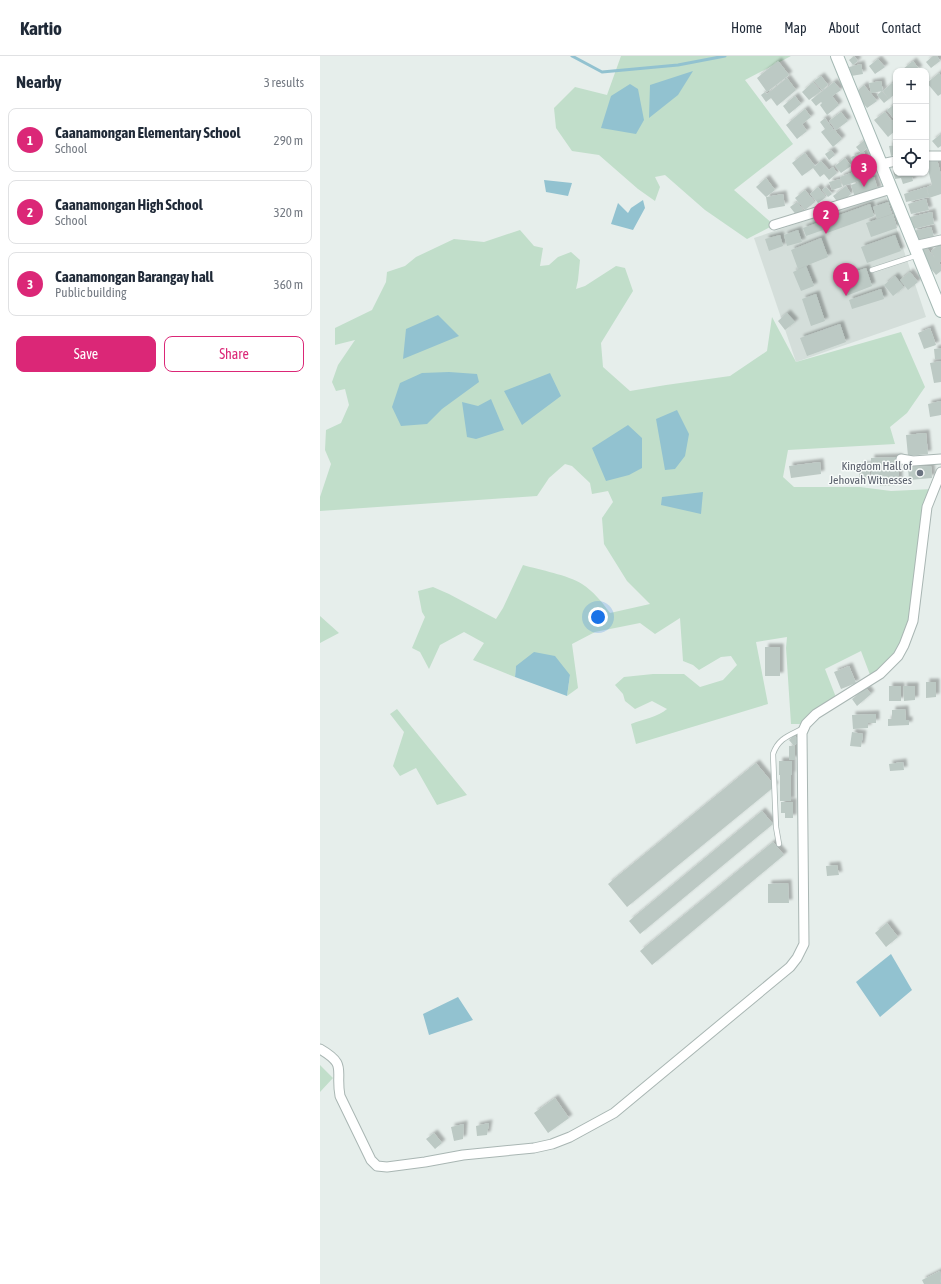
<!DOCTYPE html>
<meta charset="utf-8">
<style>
body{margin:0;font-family:"Asap Condensed",sans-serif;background:#f6f6f7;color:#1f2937}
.controls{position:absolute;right:12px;top:12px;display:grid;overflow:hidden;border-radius:8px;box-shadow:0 1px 3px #0004}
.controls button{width:36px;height:36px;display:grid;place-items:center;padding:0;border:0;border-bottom:1px solid #e0e1e3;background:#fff;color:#1f2937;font:20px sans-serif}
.you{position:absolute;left:278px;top:561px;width:14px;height:14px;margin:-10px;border:3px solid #fff;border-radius:50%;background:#1a73e8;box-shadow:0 0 0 6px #1a73e833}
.badge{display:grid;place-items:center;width:26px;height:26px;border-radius:50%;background:#db2777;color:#fff;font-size:13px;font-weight:700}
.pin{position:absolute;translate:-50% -33px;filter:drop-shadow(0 1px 2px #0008)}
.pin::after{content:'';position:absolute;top:21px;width:14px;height:12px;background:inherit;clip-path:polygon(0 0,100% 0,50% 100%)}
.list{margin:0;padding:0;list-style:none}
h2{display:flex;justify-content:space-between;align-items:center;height:52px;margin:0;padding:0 16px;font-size:17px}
h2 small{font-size:13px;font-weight:400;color:#747a83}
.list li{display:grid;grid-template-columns:26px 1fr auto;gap:12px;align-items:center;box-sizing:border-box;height:64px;margin:0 8px 8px;padding:0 8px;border:1px solid #e0e1e3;border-radius:8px}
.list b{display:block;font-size:15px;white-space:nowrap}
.list p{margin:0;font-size:13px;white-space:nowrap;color:#747a83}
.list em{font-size:13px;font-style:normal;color:#747a83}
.actions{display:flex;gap:8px;padding:12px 16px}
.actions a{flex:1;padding:9px 0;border:1px solid #db2777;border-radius:8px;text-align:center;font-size:14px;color:#db2777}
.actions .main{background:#db2777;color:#fff}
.icon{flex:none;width:22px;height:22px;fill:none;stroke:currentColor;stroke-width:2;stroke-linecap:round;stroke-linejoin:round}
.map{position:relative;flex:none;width:621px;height:1228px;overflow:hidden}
header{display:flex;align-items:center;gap:24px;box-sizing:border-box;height:56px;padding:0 20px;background:#fff;border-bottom:1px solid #e0e1e3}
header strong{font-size:19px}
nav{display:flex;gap:22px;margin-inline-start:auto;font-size:14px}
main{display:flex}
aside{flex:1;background:#fff}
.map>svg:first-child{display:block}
.built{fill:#d4deda}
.green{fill:#c1deca}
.water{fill:#92c2d0}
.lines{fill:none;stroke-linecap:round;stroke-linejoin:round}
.stream{stroke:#92c2d0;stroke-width:3}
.building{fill:#bcc9c4;filter:url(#shadow)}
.lane-casing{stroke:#a9b6b3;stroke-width:6}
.street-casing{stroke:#a9b6b3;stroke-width:11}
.secondary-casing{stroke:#a5b9b4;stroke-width:14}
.lane{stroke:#fff;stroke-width:4.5}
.street{stroke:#fff;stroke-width:9}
.secondary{stroke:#fff;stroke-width:12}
.worship-dot{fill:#6b7280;stroke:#f7fbf9;stroke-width:1.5}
.labels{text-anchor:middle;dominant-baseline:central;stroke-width:3;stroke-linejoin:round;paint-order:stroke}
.worship-label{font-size:12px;fill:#5b616d;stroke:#f7fbf9;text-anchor:end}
</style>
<header>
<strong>Kartio</strong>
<nav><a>Home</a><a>Map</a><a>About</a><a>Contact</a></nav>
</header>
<main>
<aside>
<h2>Nearby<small>3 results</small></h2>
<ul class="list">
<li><span class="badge">1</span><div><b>Caanamongan Elementary School</b><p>School</p></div><em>290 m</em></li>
<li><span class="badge">2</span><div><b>Caanamongan High School</b><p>School</p></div><em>320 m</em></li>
<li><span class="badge">3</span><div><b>Caanamongan Barangay hall</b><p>Public building</p></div><em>360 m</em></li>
</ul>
<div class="actions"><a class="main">Save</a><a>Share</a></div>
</aside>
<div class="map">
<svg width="621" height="1228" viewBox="0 0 621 1228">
<defs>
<filter id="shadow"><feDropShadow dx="3.5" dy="-3.5" stdDeviation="1" flood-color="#0004"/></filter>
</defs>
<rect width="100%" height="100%" fill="#e6eeeb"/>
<path class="built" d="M565 138 606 261 476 306 434 182Z"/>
<path class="green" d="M301 0H471L425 24 473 88 414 134 454 169 427 183 385 154 345 119 335 121 340 131 335 145 318 133 279 99 252 95 236 72 234 52 255 31 287 39Z
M200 174 214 190 223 192 220 210 229 209 238 201 251 196 260 204 258 224 256 233 265 230 296 210 305 212 313 235 281 287 283 311 310 335 346 329 410 320 447 295 452 261 476 306 581 276 605 331 587 357 570 371 575 388 468 394 463 421 474 431H540L571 435 613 433 593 565 581 594 552 624 541 595 505 613 517 644 486 668H471L466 592 467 581 436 586 448 648 316 688 311 668C323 663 338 661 347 653L332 645 315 653 305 645 303 638 295 629 304 621 333 618H364L380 631 403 624 417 609 411 600 401 601 379 614 373 609 363 605 360 562 335 578 320 567 275 576 252 588 258 632 247 640 250 619 196 610 195 621 153 604 164 587 144 576 120 589 109 613 100 596 92 592 105 561 102 556 98 535 113 531 129 538 176 563 183 552 203 509C220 514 248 519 262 528 273 535 282 546 290 557L330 548 307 525 284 488 282 462 293 446 288 435 272 438 270 427 252 410 245 408 229 422 217 440 0 455V441L11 408 5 394 6 374 21 367 29 349 25 333 16 335 12 326 18 309 35 284 15 289V272L52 254 66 226 67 216 85 210 96 201 134 183 164 186Z
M0 560 19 577 0 587Z
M77 653 147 739 117 749 96 712 80 720 73 710 84 676 70 658Z
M0 1009 13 1022 0 1036Z"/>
<path class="water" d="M373 15 358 39 329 62 330 29Z
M310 28 318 33 324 64 316 78 281 72 291 40Z
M224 124 252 127 248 140 226 136Z
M323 144 325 152 313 174 291 168 298 147 308 157 311 152Z
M118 259 139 280 83 303 86 273Z
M129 316 157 318 159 326 122 353 107 368 81 370 72 351 80 327 102 317Z
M230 317 241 340 202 369 184 335Z
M171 343 184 374 156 383 147 381 142 346 158 350Z
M357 354 369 378 365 400 355 413 345 414 336 363Z
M308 369 322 382V412L309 419 286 425 272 392Z
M383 436 381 458 341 449 342 441Z
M214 596 235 600 250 619 247 640 195 621 196 610Z
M571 898 592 934 560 961 536 926Z
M138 941 153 964 109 979 103 958Z"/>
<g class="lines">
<path class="stream" d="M252 0 282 16 358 9 405 0"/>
</g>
<path class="building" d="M534 0 538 5 533 9 529 4Z
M613 0H617L620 5 611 12 606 6Z
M558 3 565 11 555 18 549 10Z
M458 5 469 19 447 36 437 22Z
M593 5 599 13 597 15H585L583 13Z
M541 8 543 18 531 20 529 11Z
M619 17 621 20V38L618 40 607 27Z
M501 20 508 29 502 34 494 25Z
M467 22 476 34 457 50 451 42 446 46 441 39 445 36 447 38Z
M561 25 563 35 551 37 549 27Z
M493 26 501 35 489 44 482 36Z
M514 26 521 34 505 45 512 40 519 49 507 59 500 49 502 47 501 46 496 50 491 44Z
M572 27 576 32V37L569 43 563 35Z
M544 29 557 45 547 52 535 37Z
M562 35 569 43 564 47 557 39Z
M475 40 481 48 469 58 463 50Z
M576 47V74L568 81 554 64 565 56 572 65 574 63 567 54Z
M485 53 491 61 482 68 487 75 477 83 466 69Z
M521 56 528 65 516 74 509 65Z
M505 62 513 73 509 77 514 73 522 83 513 91 501 76 505 73 500 66Z
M621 78V90L618 92 612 85Z
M546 83 551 89 541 97 536 91Z
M576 89V99L571 100 569 90Z
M511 94 515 99 509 104 505 98Z
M544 96 548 107 534 111 531 101Z
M485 97 495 110 501 105 509 114 513 111 517 117 509 124 504 118 500 121 493 112 482 120 472 107Z
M525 102 531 110 521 117 515 110Z
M617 103 621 119V138L609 142 607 131 612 129 606 106Z
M551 111 553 119 543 123 540 115Z
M576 113V117L606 118 592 121 593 125 583 128 581 122 575 123 573 114Z
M539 114 542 124 523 130 520 121Z
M554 121 558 134 535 142 531 129Z
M446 122 455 134 446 141 463 138 465 150 448 153 446 141 436 131Z
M520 123 522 131 512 134 509 126Z
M526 130 531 138 519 148 513 140Z
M498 131 506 141 498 147 490 138Z
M506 131 512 138 508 141 502 134Z
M606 131 609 141 586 146 584 138Z
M485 134 495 146 485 154 475 142Z
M606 143 609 154 591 158 588 148Z
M477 146 484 155 477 160 470 151Z
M568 146 572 158 557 163 553 151Z
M550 148 554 160 507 177 503 165Z
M612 156 614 168 593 173 590 161Z
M573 158 577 172 551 181 546 167Z
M500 166 503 174 486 180 483 172Z
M611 171 614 181 596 186 593 175Z
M478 174 482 186 467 190 464 179Z
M460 179 463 190 449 195 445 183Z
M575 179 581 195 547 207 541 191Z
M501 182 508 201 478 213 471 194Z
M621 187V205L619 207 621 209V215L616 219 598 197 606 191 615 202 611 195Z
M486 210 494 230 481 235 473 216Z
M546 212 552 230 526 240 520 221Z
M590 216 598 226 588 234 580 224Z
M575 220 584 231 573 240 564 229Z
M561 233 564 243 532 253 529 244Z
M496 238 505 265 491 270 482 243Z
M467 257 475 266 465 274 458 265Z
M520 268 526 286 487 300 480 282Z
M610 272 616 289 604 293 598 277Z
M621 292V303H615L614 293Z
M621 305V326L614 327 610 307Z
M621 345V359L610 361 608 348Z
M606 377 608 398 588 400 586 379Z
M579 401V429L560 430V420H551V402Z
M500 406 501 418 471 422 469 410Z
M540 409H550L549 423 539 422Z
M611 410 612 422 589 424 588 411Z
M445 591H460V620H445Z
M529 610 536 627 521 633 514 616Z
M606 626H616V641L606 642Z
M569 630H581V645H569Z
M583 630H595V644L584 645Z
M546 632 551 638 537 650 532 643Z
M585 653 586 664H589V669L568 670V663H572V654Z
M556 658V667H548V672L533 673 532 659Z
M532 676 543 678 541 691 530 690Z
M474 679 479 685 474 690 469 684Z
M469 690H475V704H469Z
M459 705H472V719H459Z
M583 706 584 714 570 715 569 708Z
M436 707 455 730 307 851 288 828Z
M460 719H471V745H460Z
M461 746H473V762H465V757H461Z
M442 755 453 768 320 878 309 865Z
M453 786 464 799 332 909 320 895Z
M517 809 519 819 507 820 506 810Z
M468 827 469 847H448V828Z
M567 867 578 881 566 891 555 877Z
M235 1042 249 1062 228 1077 214 1057Z
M169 1067 167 1079 157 1080 156 1070Z
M144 1068 143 1083 134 1085 131 1071Z
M114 1077 122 1087 115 1093 106 1083Z
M620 1215 621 1228H604L602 1224Z"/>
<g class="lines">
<defs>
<path id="lane" d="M552 214 598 199
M459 788 456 771 453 698C458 683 468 680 482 673"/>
<path id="street" d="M606 100H621
M561 108 576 105
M454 169 571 133
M594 190 621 184
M581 403 593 405 621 403
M0 993C28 1009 15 1014 20 1040L51 1104 57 1110 67 1111 105 1106 143 1099 214 1092 232 1088 250 1081 294 1057 470 911 477 902 484 888 482 677 486 668 496 658 560 618 578 600 584 589 593 565 607 451 621 416"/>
<path id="secondary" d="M517 0 621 255"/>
</defs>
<use href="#lane" class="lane-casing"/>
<use href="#street" class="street-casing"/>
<use href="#secondary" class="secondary-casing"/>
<use href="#lane" class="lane"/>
<use href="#street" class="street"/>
<use href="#secondary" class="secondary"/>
</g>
<circle class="worship-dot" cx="600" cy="417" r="4"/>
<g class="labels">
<g class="worship-label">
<text x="592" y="410">Kingdom Hall of<tspan x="592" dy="14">Jehovah Witnesses</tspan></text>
</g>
</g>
</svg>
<div class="controls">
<button>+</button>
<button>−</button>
<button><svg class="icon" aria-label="locate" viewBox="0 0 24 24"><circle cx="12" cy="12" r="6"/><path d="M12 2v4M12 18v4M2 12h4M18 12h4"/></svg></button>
</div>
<div class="you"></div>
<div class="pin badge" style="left:526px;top:240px">1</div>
<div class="pin badge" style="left:506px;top:178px">2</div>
<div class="pin badge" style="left:544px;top:131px">3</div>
</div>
</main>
